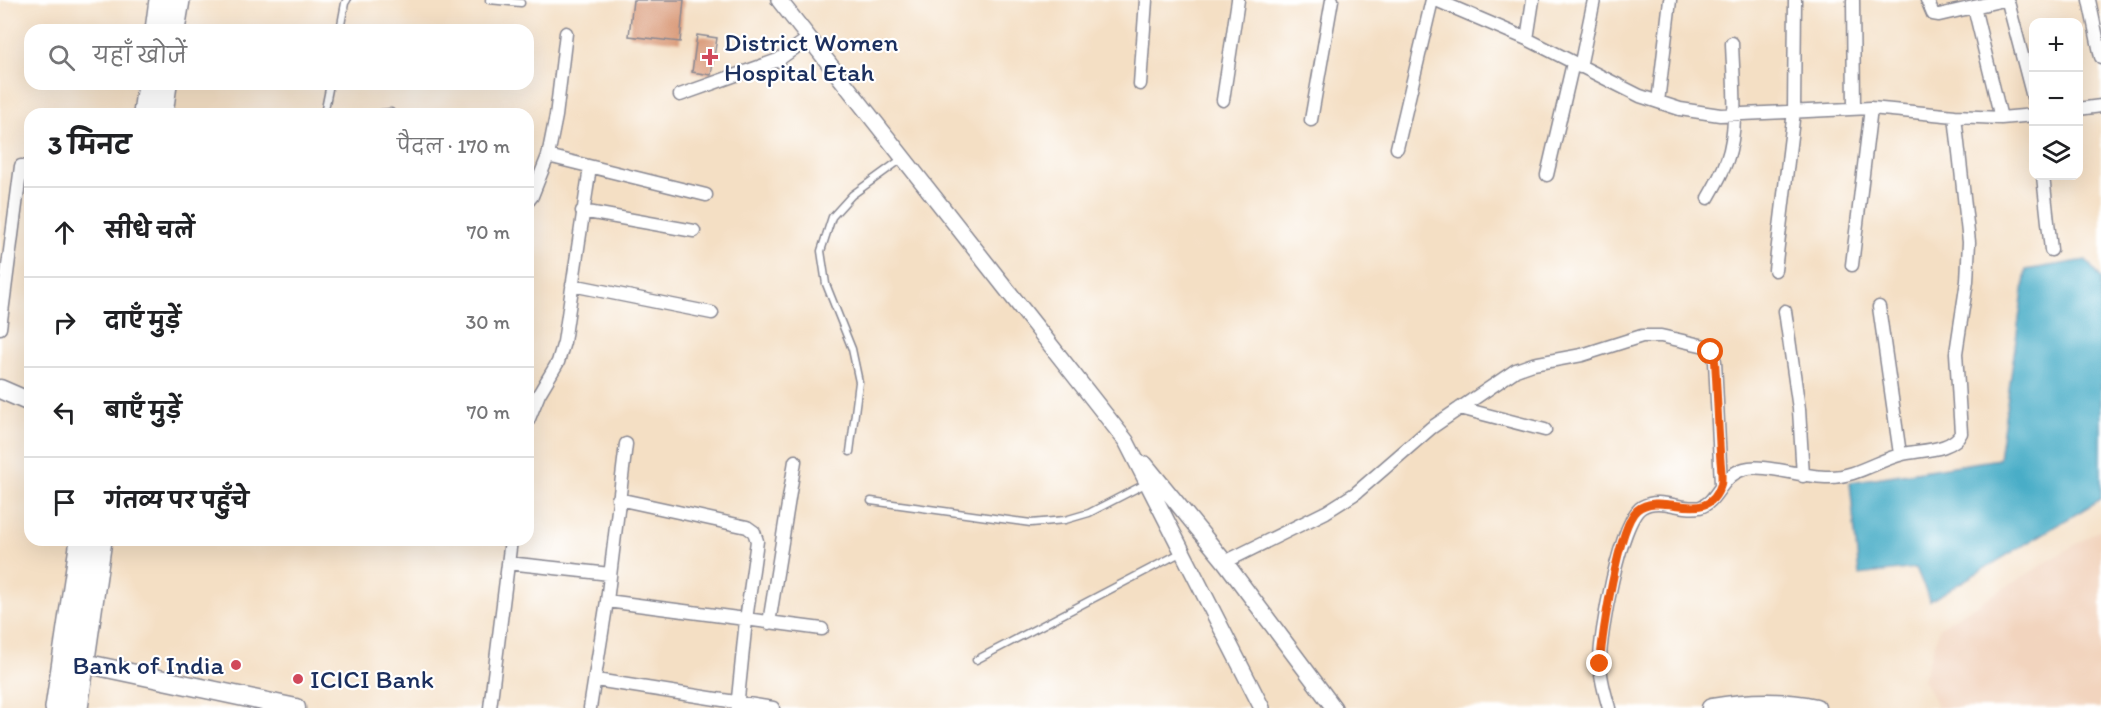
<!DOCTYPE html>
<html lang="hi">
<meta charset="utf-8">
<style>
body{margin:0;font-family:Itim,"Playpen Sans Deva",sans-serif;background:#f6f6f6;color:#202124}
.controls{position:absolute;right:18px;top:18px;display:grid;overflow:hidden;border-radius:12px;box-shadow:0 6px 24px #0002}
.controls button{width:54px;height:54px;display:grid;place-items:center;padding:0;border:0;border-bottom:2px solid #e0e0e0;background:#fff;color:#202124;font:30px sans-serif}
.stop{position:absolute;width:18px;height:18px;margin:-14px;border:4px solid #ea580c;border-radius:50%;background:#fff}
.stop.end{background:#ea580c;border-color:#fff;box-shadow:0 2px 6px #0008}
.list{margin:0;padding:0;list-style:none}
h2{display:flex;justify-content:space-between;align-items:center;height:78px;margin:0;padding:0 24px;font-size:26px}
h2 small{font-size:20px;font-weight:400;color:#757577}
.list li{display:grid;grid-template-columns:39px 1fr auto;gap:18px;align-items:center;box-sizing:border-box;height:90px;padding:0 24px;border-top:2px solid #e0e0e0}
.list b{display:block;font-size:22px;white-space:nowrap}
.list em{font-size:20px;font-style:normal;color:#757577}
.icon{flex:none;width:33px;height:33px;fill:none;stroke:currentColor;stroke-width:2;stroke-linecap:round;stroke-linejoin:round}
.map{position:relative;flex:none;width:2101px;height:708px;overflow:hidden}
.search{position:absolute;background:#fff;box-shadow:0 6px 24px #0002;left:24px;top:24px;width:510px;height:66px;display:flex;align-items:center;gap:15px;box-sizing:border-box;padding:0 21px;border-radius:18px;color:#757577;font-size:22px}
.panel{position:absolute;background:#fff;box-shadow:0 6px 24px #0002;left:24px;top:108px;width:510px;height:438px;border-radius:18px}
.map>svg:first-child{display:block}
.built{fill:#f2d4be}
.water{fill:#48adc7;stroke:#326e92;stroke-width:1.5}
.building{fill:#d99977}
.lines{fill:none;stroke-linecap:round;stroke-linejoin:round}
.service-casing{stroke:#888791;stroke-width:9}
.minor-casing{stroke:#888791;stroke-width:15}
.tertiary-casing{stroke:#888791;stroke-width:18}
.secondary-casing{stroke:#888791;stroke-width:21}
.trunk-casing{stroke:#888791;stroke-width:24}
.service{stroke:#fff;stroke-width:6}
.minor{stroke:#fff;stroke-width:12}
.tertiary{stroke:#fff;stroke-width:15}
.secondary{stroke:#fff;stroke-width:18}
.trunk{stroke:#fff;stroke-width:21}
.route{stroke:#ea580c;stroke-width:8}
.poi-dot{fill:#d1495b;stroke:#fff;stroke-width:2}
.labels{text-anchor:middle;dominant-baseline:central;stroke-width:4.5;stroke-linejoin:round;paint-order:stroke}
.poi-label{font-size:26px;fill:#1b2f5e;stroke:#fff;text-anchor:start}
</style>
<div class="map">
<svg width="2101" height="708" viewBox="0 0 2101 708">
<rect width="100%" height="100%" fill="#fff"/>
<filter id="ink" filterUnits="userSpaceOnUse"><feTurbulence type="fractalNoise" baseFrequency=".0167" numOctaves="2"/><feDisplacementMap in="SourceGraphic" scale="12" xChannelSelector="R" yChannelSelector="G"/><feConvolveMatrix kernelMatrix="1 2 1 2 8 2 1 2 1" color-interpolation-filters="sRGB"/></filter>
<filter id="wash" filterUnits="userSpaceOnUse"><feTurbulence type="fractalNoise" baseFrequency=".008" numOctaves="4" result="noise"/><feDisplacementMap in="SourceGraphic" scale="24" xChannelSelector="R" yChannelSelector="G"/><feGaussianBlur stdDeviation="1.35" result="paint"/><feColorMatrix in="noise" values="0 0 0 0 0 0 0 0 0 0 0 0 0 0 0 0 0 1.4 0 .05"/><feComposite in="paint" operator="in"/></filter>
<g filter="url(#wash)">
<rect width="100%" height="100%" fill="#f4dfc4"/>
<path class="built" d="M2101 529V708H1938L1923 679 1940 627Z"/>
<path class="water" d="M2086 260 2101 279V499L1930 601 1916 568 1859 575 1850 482 1999 459 2026 270Z"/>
<g id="blocks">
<path class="building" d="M633 0H684L680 42 629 36Z
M697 35 717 38 711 75 692 72Z"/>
</g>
</g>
<g filter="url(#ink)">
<use href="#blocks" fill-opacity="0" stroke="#888791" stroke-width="1.5"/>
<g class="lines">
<defs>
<path id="service" d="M489 0 521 3
M340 30 345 3 347 0
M324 114 330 84
M375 114 391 112
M850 452 859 382 852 349 826 284 821 251 832 217 852 195 903 158
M871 501 1031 523 1065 520 1089 513 1147 483
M976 660 1182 552"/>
<path id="minor" d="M1436 0 1527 39 1640 96 1680 109 1720 115 1871 108 1955 116 2001 118 2034 115
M1853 0 1854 109
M1927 0 1933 14 1939 15 2004 0 2008 2 2034 101
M2089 0 2101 57
M1974 7 2001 118
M1527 39 1533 0
M1580 67 1594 0
M1140 84 1146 0
M680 95 778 60 809 38
M1223 100 1238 0
M1658 102 1670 0
M2078 109 2101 106
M1311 120 1332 0
M1397 148 1432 0
M548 156 706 195
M1547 175 1573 63
M2043 176 2051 250
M1708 198C1715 186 1722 174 1727 160 1739 127 1733 78 1732 43
M528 201 532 196 548 156 556 116 566 33
M582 211 694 231
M1852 265 1871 108
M1775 270 1794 111 1795 0
M572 285 712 313
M1879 307 1900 454
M1785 311 1799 409 1803 476
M0 328 21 166
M1460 408 1545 430
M528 421 539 394 558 362 564 342 590 167
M618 499 747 527 754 532 757 541 746 620 737 708
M1225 562 1326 512 1356 493 1431 428 1516 370 1533 364 1582 355 1642 336H1661L1705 346 1711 352 1715 361 1721 484
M508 563 610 574
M607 601 822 629
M769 623 795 461
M596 680 773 708
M490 708 511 540
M590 708 607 601 626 444
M1609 708C1605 694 1600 678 1600 663 1599 637 1620 520 1642 507 1660 496 1681 511 1700 507 1717 503 1720 476 1744 469 1764 463 1805 478 1830 477 1856 477 1878 460 1903 454 1920 450 1953 451 1961 433L1956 353 1967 281 1969 242 1955 116"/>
<path id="tertiary" d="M779 0 1126 441 1262 708
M1145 464 1225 562 1334 708"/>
<path id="secondary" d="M0 389 30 402
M69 660 296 708
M1711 708C1746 702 1780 700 1816 708"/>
<path id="trunk" d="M156 30 160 0
M174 30 179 0
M144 114 148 84
M162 114 166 84
M56 708 81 540
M77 708 101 540"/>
</defs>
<use href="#service" class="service-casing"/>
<use href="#minor" class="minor-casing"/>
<use href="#tertiary" class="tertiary-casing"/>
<use href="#secondary" class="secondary-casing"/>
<use href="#trunk" class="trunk-casing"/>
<use href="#service" class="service"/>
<use href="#minor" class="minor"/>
<use href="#tertiary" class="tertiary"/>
<use href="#secondary" class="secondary"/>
<use href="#trunk" class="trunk"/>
</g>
</g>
<g class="lines" filter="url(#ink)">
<path class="route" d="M1600 664C1602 637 1618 526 1637 510 1662 489 1708 529 1721 484 1723 476 1720 462 1720 452 1718 422 1717 391 1715 361L1711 352"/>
</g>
<g class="poi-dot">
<path d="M707 48h6v6h6v6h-6v6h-6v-6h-6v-6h6z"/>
<circle cx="236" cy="665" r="6"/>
<circle cx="298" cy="679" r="6"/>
</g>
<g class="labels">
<g class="poi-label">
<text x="724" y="42">District Women<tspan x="724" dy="30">Hospital Etah</tspan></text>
<text x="224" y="665" text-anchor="end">Bank of India</text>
<text x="310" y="679">ICICI Bank</text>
</g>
</g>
</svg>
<div class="controls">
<button>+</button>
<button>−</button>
<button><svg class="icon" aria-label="layers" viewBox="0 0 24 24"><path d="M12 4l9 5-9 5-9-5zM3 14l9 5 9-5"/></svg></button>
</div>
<div class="stop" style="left:1711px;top:352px"></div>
<div class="stop end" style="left:1600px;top:664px"></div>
<div class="search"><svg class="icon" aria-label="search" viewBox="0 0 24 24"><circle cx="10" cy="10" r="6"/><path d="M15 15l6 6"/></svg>यहाँ खोजें</div>
<section class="panel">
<h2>3 मिनट<small>पैदल · 170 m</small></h2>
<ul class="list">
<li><svg class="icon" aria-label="ahead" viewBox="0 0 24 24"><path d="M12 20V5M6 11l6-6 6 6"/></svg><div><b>सीधे चलें</b></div><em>70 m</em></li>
<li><svg class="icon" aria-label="right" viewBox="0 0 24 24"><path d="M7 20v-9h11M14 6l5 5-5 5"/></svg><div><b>दाएँ मुड़ें</b></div><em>30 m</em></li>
<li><svg class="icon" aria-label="left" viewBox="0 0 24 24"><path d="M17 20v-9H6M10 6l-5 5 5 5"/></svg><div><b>बाएँ मुड़ें</b></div><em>70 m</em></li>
<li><svg class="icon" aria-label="arrive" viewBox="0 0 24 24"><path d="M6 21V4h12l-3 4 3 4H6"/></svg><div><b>गंतव्य पर पहुँचे</b></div></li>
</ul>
</section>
</div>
